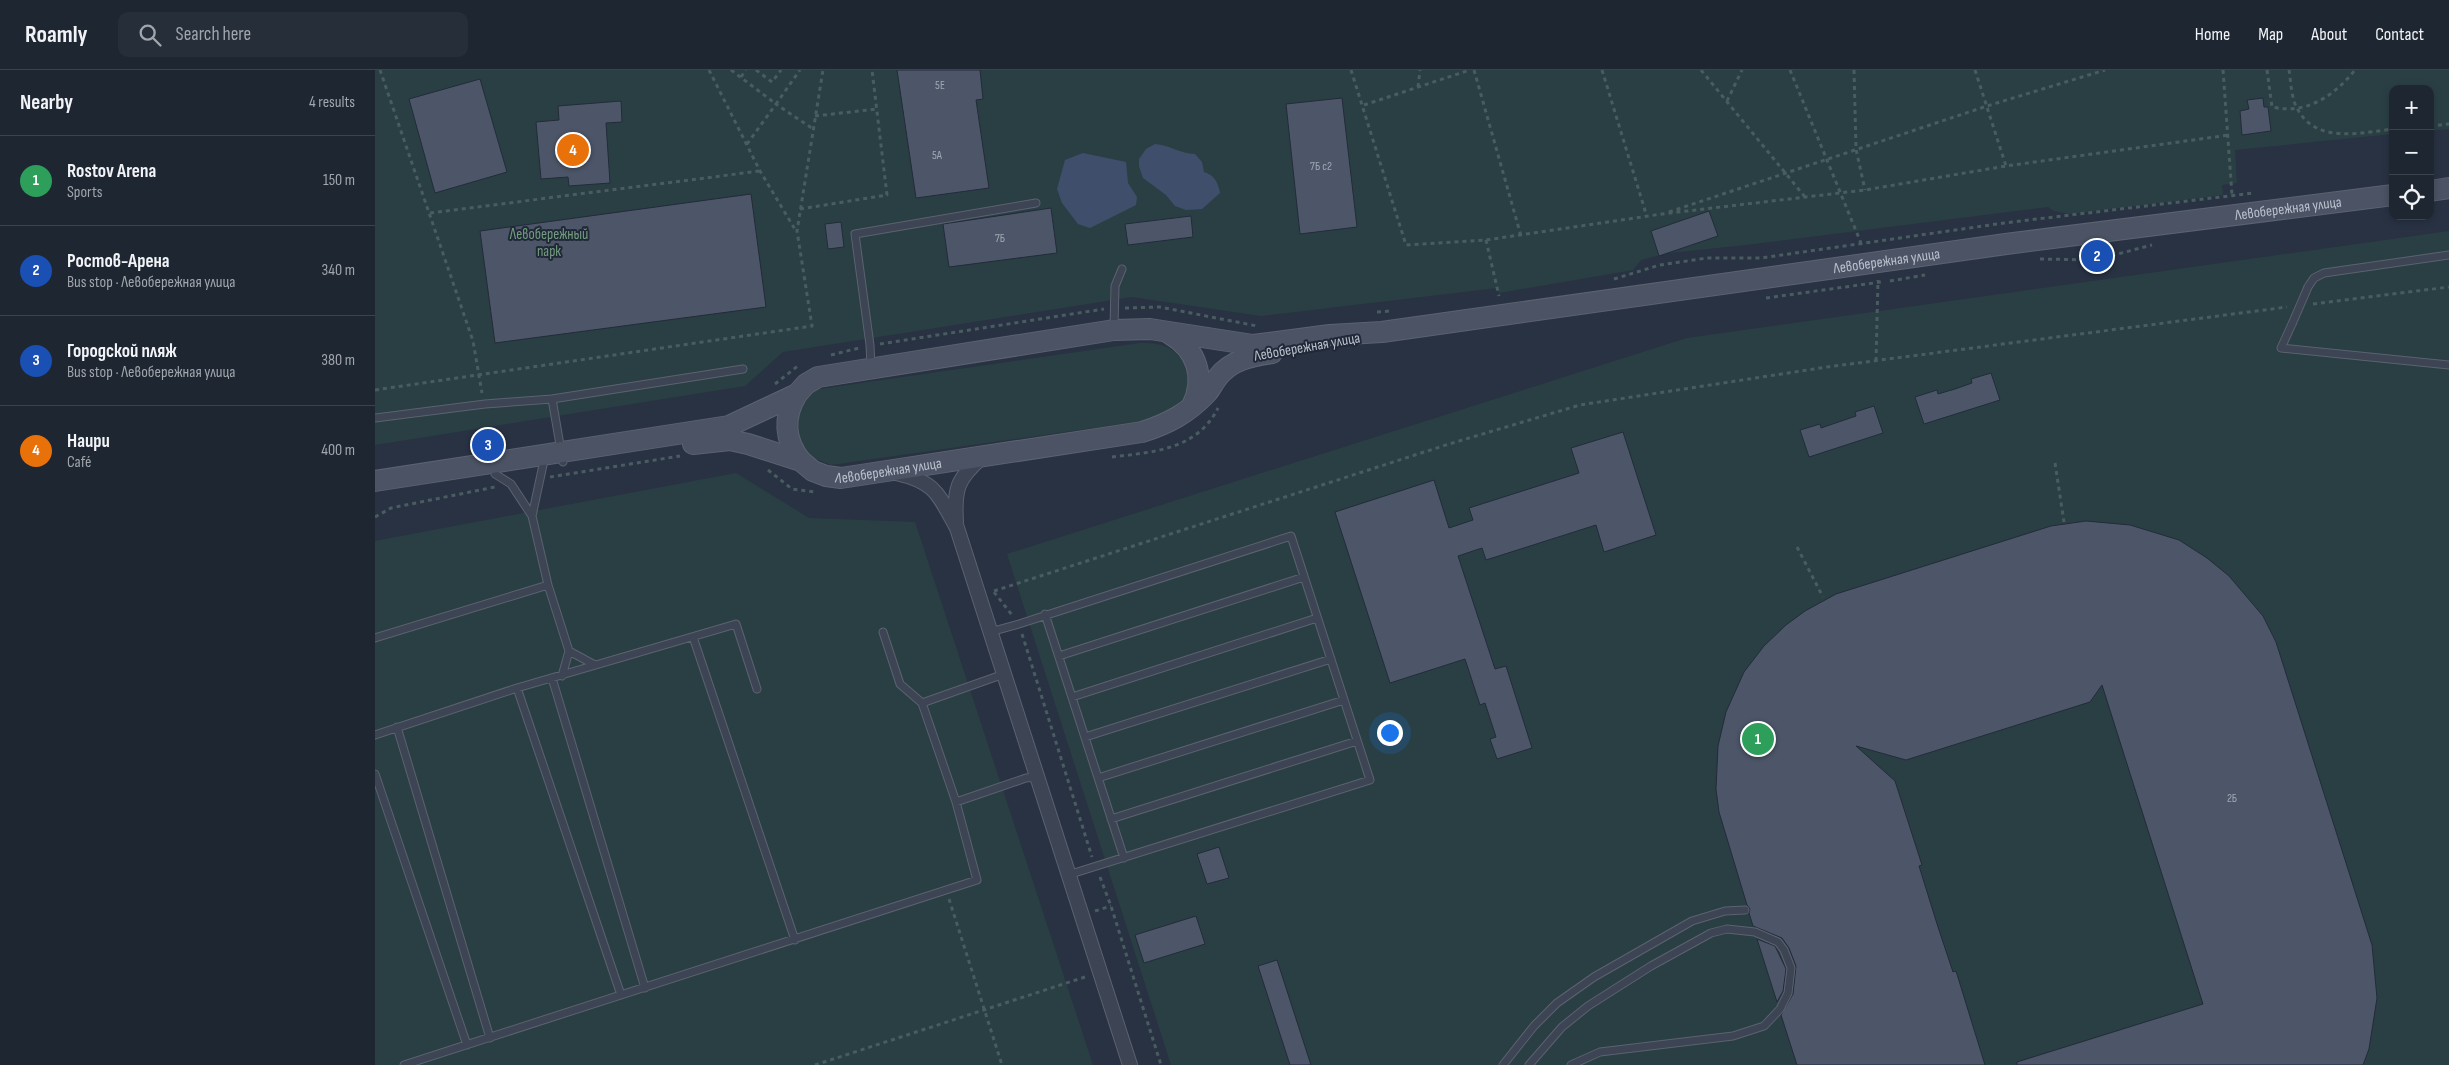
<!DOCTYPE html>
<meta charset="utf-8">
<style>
body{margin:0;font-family:"Sofia Sans Condensed",sans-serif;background:#262e3a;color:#f1f3f6}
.controls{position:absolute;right:15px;top:15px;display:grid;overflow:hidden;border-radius:10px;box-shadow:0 2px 8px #0003}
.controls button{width:45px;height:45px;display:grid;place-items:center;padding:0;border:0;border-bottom:1px solid #3c434d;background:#1e2632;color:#f1f3f6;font:25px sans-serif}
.you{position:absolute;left:1014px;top:662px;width:18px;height:18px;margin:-12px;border:4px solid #fff;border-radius:50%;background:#1a73e8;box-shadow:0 0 0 8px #1a73e833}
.badge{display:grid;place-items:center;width:32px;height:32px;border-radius:50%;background:#96b4f5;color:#fff;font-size:16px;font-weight:700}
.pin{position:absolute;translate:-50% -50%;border:2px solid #fff;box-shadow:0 1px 5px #0006}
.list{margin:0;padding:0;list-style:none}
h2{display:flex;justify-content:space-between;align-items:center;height:65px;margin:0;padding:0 20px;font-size:21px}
h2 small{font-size:16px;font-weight:400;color:#a1a5ac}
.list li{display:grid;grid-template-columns:32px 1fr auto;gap:15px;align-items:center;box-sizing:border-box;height:90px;padding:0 20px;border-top:1px solid #3c434d}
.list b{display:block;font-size:19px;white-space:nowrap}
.list p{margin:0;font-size:16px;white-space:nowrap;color:#a1a5ac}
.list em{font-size:16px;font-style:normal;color:#a1a5ac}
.icon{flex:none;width:28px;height:28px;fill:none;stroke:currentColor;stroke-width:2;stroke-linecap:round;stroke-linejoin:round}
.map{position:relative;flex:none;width:2074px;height:995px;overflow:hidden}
header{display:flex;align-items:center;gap:30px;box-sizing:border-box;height:70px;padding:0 25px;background:#1e2632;border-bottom:1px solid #3c434d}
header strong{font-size:24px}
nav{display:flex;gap:28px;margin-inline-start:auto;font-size:18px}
.search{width:350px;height:45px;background:#262e3a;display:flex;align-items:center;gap:12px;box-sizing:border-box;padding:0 18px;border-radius:10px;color:#a1a5ac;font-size:19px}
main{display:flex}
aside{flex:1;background:#1e2632}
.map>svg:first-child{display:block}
.green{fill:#2a3f44}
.water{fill:#3f4e6b}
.building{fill:#4d5669;stroke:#232b3a}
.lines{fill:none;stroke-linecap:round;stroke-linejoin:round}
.service-casing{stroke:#5b6270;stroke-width:9}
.minor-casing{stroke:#5b6270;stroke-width:16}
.secondary-casing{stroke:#5b6270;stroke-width:22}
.path{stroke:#495c60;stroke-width:3;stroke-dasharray:4 4;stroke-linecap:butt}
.service{stroke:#3d4453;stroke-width:7}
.minor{stroke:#3d4453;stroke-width:14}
.secondary{stroke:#4b5365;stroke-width:20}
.service-bridge-casing{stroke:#5b6270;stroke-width:9;stroke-linecap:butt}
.service-bridge{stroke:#3d4453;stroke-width:7}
.labels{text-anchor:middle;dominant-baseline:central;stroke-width:4;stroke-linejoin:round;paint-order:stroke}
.number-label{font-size:12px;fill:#9fa6b3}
.street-label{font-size:15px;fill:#bac0cc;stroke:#212938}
.park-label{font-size:15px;fill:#729c7f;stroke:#212938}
</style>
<header>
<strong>Roamly</strong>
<div class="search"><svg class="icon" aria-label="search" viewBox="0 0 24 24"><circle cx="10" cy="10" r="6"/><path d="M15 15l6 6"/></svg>Search here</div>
<nav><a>Home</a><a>Map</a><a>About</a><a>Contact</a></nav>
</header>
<main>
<aside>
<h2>Nearby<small>4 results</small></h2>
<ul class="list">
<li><span class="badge" style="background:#2e9e5b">1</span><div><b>Rostov Arena</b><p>Sports</p></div><em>150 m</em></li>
<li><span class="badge" style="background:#1a4fb4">2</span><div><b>Ростов-Арена</b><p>Bus stop · Левобережная улица</p></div><em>340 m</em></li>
<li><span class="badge" style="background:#1a4fb4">3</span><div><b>Городской пляж</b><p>Bus stop · Левобережная улица</p></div><em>380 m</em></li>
<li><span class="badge" style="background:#e8710a">4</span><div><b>Наири</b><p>Café</p></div><em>400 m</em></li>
</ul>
</aside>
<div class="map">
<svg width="2074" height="995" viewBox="0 0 2074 995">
<rect width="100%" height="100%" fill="#283243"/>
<path class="green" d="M0 0H2074V59L2055 61V19H2018V64L1860 80 1862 113 1847 115 1848 125 1695 144 1679 141 1673 137 1371 175 1294 183 1266 190 1258 200 1124 223 1122 218 886 246 757 227 408 282 370 316 0 375Z
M2074 161V995H796L632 484 1312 268Z
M765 273C793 273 802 279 816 304L813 327 796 347 456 395 436 387 421 370 422 336 438 320Z
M361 403 434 448 540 452 718 995H0V471Z"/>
<path class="water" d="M780 74C795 75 805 84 820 84L827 92 829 102C839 105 843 112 845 123L827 139 811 140 800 136 791 125 768 108 764 96V89L771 79Z
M708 83 751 92 753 113 762 127 761 135 715 158 703 154 687 133 682 119 690 90Z"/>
<path class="building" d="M522 0H605L608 29 601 30 614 118 541 128Z
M105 9 132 102 60 123 34 29Z
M967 28 982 157 925 164 911 34Z
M1888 28 1889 37H1893L1896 61 1867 65 1865 41 1874 39 1872 30Z
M246 31 247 52 231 53 235 113 194 116 193 107 166 109 161 52 184 50 183 36Z
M376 124 391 237 120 273 105 161Z
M676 138 682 183 574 197 568 154Z
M1334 141 1343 166 1284 186 1276 161Z
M816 146 818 167 753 175 750 154Z
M466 152 469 177 453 179 450 154Z
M1616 303 1625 330 1549 354 1540 327 1562 320 1563 324 1580 319 1597 313 1596 309Z
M1499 336 1508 363 1434 387 1425 360 1445 354 1446 358 1481 346 1480 342Z
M1248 362 1281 465 1229 482 1221 455 1111 490 1107 478 1083 486 1120 599 1131 596 1157 678 1122 689 1115 669 1121 667 1110 633 1105 635 1090 589 1015 613 960 442 1059 410 1074 458 1098 450 1094 438 1204 403 1196 378Z
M1711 451 1755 455 1804 470 1832 488 1854 506 1888 546 1901 572 1997 875 2002 928 1994 979 1988 995H1642V992L1828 934 1727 615 1715 632 1531 690 1481 676 1520 711 1547 795 1544 796 1563 857 1578 902 1581 901 1610 995H1422L1406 945 1418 924 1421 896 1414 878 1407 868 1378 856 1374 843 1375 839 1372 835 1344 742 1341 719 1343 676 1351 642 1369 602 1389 576 1411 555 1430 541 1461 524 1676 456Z
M844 777 854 808 832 814 822 784Z
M821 846 830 874 769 893 760 865Z
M1382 869 1400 876 1411 899 1408 921 1402 932Z
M902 890 936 995H915L883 896Z"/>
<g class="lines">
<defs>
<path id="service" d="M1933 217 1939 208 1949 203 2074 185
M1917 254 1906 278 2074 295
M739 257 740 216 747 199
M496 297 495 275 480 164 661 133
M177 329 368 299
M0 348 110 334 177 329 188 392
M120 404 136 414 157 446 173 515 194 581 187 606
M157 446 168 395
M670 544 749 788
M615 562 644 554 916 466 995 710 693 805
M318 567 420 870
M0 568 173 515
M194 581 220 595
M684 586 929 507
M177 608 270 918
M142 618 246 925
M697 627 942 548
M547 633 629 604
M22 657 115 968
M0 665 142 618 361 554 382 619
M710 667 956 589
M0 704 92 975
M723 708 969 630
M581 732 651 708 663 707
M736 749 982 671
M29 995 602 810 581 732 547 633 525 614 508 562
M1128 995 1159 956 1182 933 1219 907 1317 851 1350 841 1370 840
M1154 995 1187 957 1213 936 1276 896 1336 863 1352 859 1380 862 1403 872 1409 880 1416 898 1413 923 1405 939 1389 956 1358 966 1225 982 1196 995"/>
<path id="minor" d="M521 403C561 412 563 424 582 458L755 995
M581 452C579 419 582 409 607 387"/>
<g id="secondary">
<path d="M2055 121 2074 118"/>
<path d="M795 264C822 280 831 307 817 336"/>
<path d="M422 324C408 347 409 370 426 391"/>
<path id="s1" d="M318 374 355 370 373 374 426 391 438 401 451 406 466 408 767 362C793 354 813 343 832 323 836 318 839 312 843 307 856 290 877 286 897 283"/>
<path id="s2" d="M0 411 354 356 422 324 431 314 443 307 739 260 775 259 878 275 955 265 1007 262 1631 174 2018 125"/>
</g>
</defs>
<use href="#service" class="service-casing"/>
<use href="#minor" class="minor-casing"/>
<use href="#secondary" class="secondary-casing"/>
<path class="path" d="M5 0 98 271 107 323
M334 0 385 101 421 161
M356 0 401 34 425 0
M381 0 397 12 406 0
M976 0 1031 175 1111 170 1287 144 1490 120 1631 96 1854 65
M1099 0 1146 166
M1227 0 1272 147
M1326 0 1430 127
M1415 0 1486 173
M1479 0 1481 79 1490 120
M1600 0 1631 96
M1848 0 1857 125
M1892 0 1897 37C1931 45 1959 26 1980 0
M1914 0C1916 11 1916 28 1922 38 1940 74 1985 63 2018 59
M366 7 371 0
M1043 17 1045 0
M1352 31 1367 0
M989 35 1095 0
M440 46 502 39
M2055 56 2074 54
M372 74 401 34 438 59
M425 139 512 125 497 0
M1294 142 1612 36 1730 0
M55 143 385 101
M1111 170 1124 226
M1665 189 1720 190 1777 175
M1239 209 1285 195 1332 188H1386L1629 153 1879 123
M1515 211 1550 205
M1391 228 1506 212
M1938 234 2074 217
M750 238 785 237 882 256
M1002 242 1015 241
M505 274 729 239
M456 285 484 278
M1501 291 1503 210
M400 314 424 295
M0 320 437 256 422 161 448 0
M737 387C778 382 822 380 843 338
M1680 393 1689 452
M393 400 417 419 440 422
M175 407 305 386
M0 447 16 438 120 417
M1422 477 1448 527
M619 521 1074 374 1205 335 1452 297 1912 237
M619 522 637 545
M647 564 717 787
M725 807 736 836 786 995
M574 829 627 995
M720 841 736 836
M440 995 713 906"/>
<use href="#service" class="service"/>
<use href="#minor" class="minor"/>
<use href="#secondary" class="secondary"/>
<defs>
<path id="service-bridge" d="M1917 254 1933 217"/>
</defs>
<use href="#service-bridge" class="service-bridge-casing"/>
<use href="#service-bridge" class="service-bridge"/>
</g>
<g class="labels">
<g class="number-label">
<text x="565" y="15">5Е</text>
<text x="562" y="85">5А</text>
<text x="946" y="96">7Б с2</text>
<text x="625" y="168">7Б</text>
<text x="1857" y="728">2Б</text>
</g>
<g class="street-label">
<text stroke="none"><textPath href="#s2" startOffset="1945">Левобережная улица</textPath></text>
<text stroke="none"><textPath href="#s2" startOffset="1540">Левобережная улица</textPath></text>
<text transform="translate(932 277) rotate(-10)">Левобережная улица</text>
<text stroke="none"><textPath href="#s1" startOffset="204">Левобережная улица</textPath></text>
</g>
<g class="park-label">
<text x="174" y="164">Левобережный<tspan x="174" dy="17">парк</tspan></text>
</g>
</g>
</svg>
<div class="controls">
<button>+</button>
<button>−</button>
<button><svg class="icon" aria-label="locate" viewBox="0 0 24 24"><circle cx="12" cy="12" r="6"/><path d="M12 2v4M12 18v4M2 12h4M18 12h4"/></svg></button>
</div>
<div class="you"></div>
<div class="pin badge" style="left:1383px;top:669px;background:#2e9e5b">1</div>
<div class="pin badge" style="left:1722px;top:186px;background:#1a4fb4">2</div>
<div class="pin badge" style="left:113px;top:375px;background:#1a4fb4">3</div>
<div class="pin badge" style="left:198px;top:80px;background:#e8710a">4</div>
</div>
</main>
